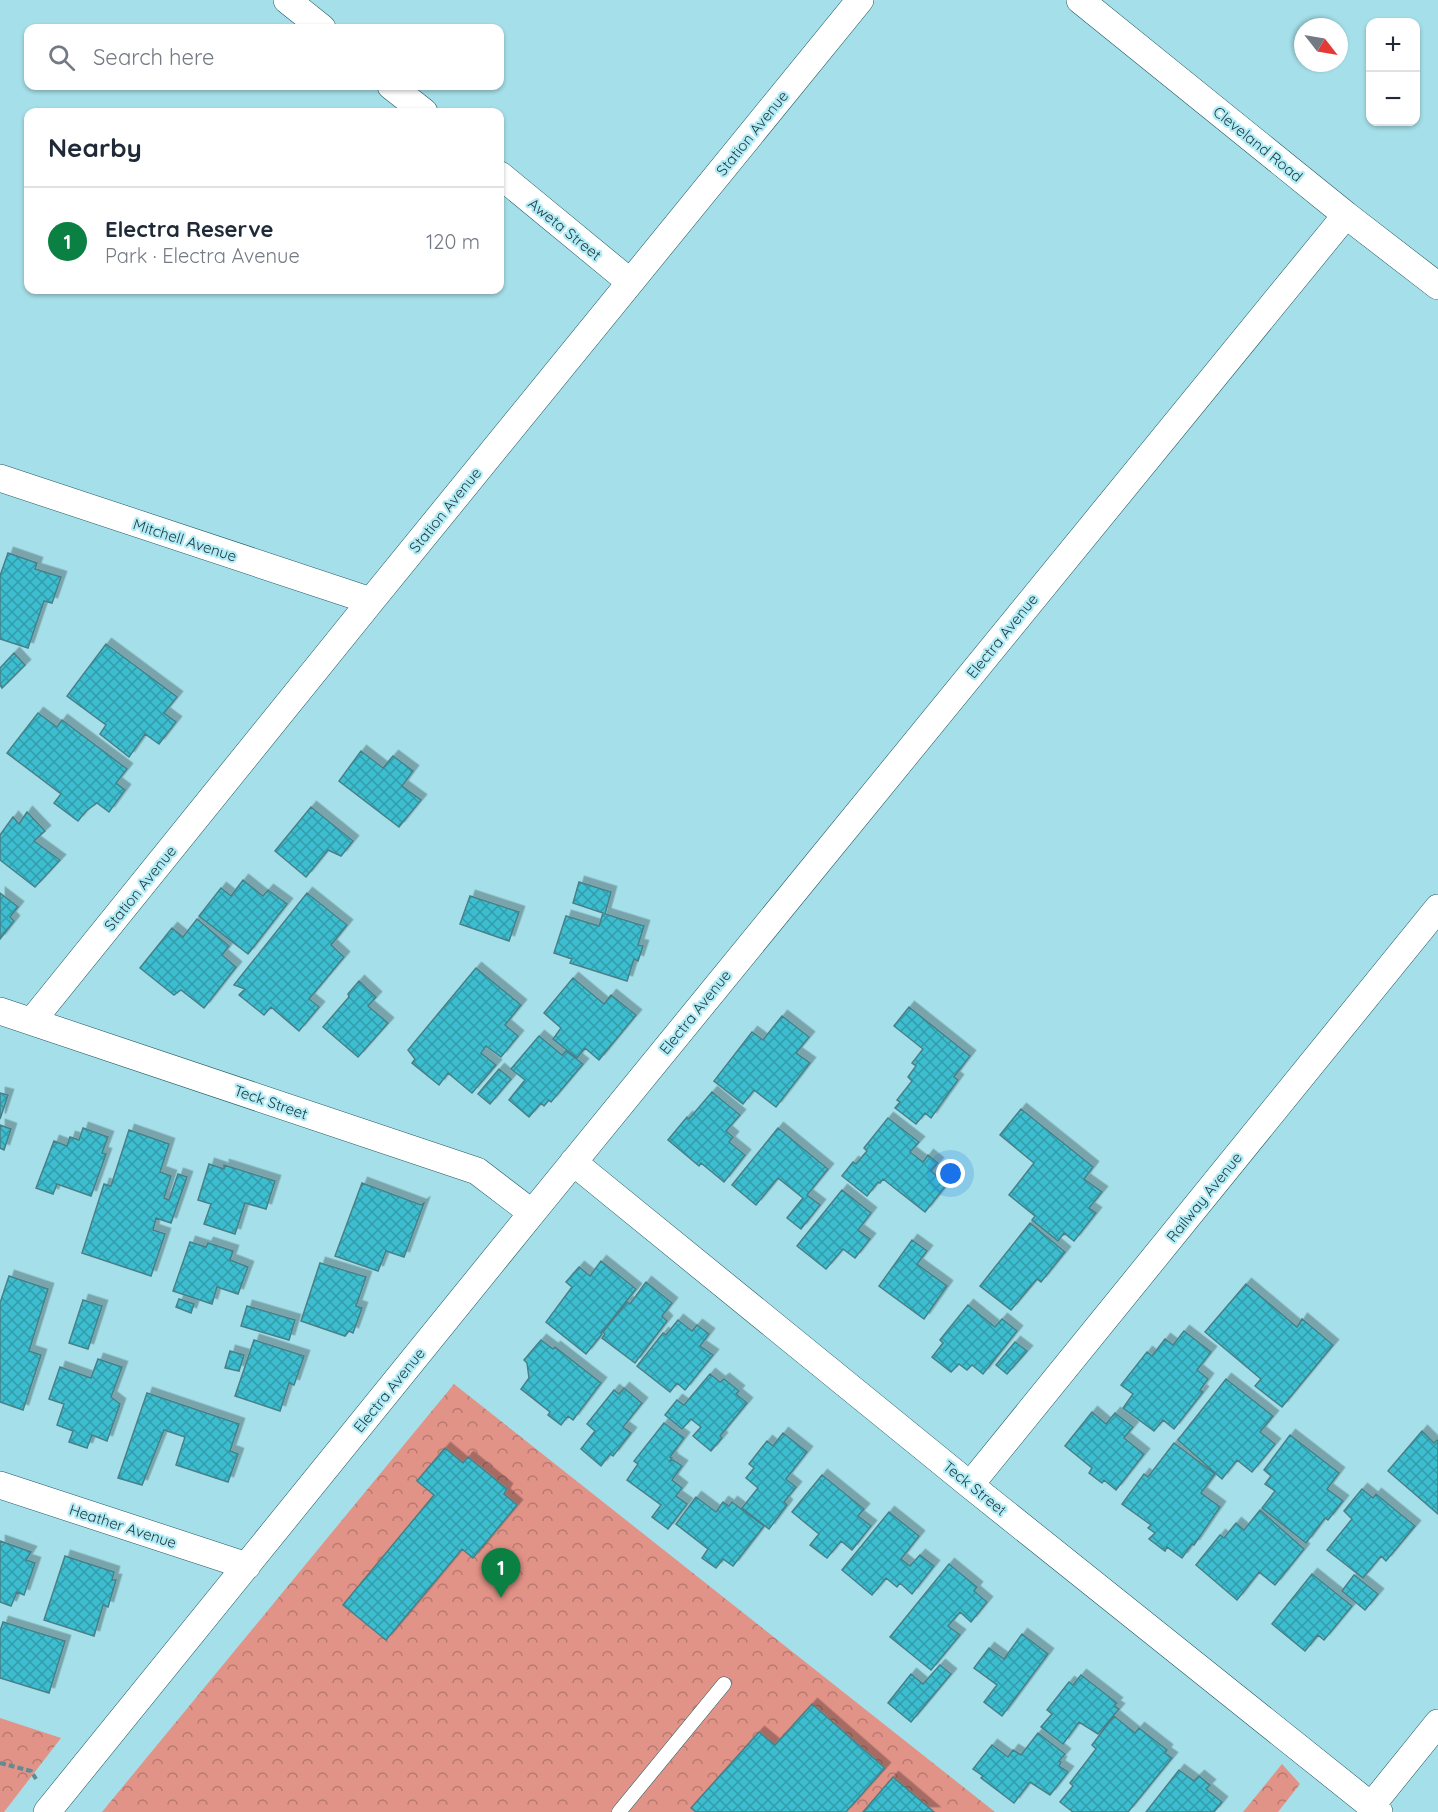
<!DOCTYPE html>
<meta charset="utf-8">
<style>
body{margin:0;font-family:Quicksand,sans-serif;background:#f6f6f7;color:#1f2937}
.controls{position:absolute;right:18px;top:18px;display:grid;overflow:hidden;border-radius:12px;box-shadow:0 2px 4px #0004}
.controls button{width:54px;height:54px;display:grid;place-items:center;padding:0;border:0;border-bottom:2px solid #e0e1e3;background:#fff;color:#1f2937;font:30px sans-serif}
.compass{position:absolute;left:1294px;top:18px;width:54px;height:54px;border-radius:50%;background:#fff;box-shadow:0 2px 4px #0004;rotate:121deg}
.you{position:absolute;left:951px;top:1174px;width:21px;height:21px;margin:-15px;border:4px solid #fff;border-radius:50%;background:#1a73e8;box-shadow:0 0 0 9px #1a73e833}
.badge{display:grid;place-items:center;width:39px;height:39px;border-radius:50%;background:#0b8043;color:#fff;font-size:20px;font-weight:700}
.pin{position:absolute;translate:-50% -50px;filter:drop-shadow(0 2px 3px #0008)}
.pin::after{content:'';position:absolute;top:32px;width:21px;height:18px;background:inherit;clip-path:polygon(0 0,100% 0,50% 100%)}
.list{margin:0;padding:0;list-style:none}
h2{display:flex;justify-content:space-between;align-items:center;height:78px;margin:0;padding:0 24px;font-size:26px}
h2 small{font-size:20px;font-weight:400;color:#747a83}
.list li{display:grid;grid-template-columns:39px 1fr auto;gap:18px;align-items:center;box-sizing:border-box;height:108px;padding:0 24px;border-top:2px solid #e0e1e3}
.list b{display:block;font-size:22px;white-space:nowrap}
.list p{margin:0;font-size:20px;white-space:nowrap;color:#747a83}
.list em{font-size:20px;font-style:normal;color:#747a83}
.icon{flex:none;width:33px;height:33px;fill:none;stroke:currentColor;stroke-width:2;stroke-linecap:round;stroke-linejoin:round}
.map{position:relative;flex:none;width:1438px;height:1812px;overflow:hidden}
.search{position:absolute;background:#fff;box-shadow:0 2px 4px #0004;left:24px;top:24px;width:480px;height:66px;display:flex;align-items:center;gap:15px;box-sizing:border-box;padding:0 21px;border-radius:12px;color:#747a83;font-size:22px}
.panel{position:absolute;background:#fff;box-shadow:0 2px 4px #0004;left:24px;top:108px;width:480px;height:186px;border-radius:12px}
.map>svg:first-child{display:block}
.park{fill:url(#park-crowns)}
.building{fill:url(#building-cross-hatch);stroke:#488088;stroke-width:1.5;filter:url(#shadow)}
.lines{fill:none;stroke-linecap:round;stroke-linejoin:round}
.lane-casing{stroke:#1f5861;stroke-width:15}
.street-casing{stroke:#1f5861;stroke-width:28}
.path{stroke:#628a91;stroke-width:4;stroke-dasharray:6 3;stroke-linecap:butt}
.lane{stroke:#fff;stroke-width:14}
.street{stroke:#fff;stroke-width:27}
.labels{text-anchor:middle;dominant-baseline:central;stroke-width:4.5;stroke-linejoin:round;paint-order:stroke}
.street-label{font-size:15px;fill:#1f373b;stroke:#b2ecf6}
</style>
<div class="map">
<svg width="1438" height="1812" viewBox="0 0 1438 1812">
<defs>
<pattern id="park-crowns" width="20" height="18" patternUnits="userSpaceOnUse" patternTransform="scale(1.5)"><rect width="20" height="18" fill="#e29388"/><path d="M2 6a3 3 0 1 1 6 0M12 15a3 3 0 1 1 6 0" fill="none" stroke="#b77970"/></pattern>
<pattern id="building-cross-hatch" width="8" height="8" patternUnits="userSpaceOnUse" patternTransform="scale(1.5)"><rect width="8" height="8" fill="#3dbed0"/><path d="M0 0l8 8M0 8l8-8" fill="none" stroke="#339baa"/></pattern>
<filter id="shadow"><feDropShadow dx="5.5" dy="-5.5" stdDeviation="0" flood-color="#0004"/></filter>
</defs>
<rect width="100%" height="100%" fill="#a5dfe9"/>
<path class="park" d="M454 1384 995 1812H102Z
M0 1718 61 1738 4 1812H0Z
M1282 1764 1300 1784 1278 1812H1243Z"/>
<path class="building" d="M8 553 37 563 35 569 61 577 52 603 44 601 28 648 0 639V576Z
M106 644 177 697 164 713 176 722 159 744 145 734 129 757 100 734 106 725 67 696Z
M14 653 25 665 2 688 0 685V668Z
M38 713 57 727 62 720 127 769 116 783 125 790 109 812 97 803 86 811 78 821 54 803 61 794 7 753Z
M361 751 383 768 393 756 413 771 402 786 421 800 399 827 339 781Z
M311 807 353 841 341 856 328 850 306 877 275 851Z
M27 812 45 831 34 841 60 860 35 887 0 860V835L13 817 19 824Z
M243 880 263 896 268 890 287 904 248 954 199 916 221 888 231 896Z
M579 882 611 892 605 914 644 926 638 945 643 946 638 961 634 959 627 981 570 963 572 959 554 953 566 916 599 926 603 913 573 903Z
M0 893 18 907 10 917 14 921 0 939Z
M307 893 347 925 331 945 344 957 309 999 319 1007 299 1031 271 1007 264 1015 239 995 245 989 234 985Z
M470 896 519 912 509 941 460 924Z
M197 919 229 946 222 955 236 967 204 1008 181 990 174 995 140 968 172 928 183 937Z
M476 968 521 1005 505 1025 518 1036 501 1057 486 1046 481 1053 496 1065 472 1093 448 1073 439 1085 412 1063 415 1059 408 1050Z
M573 978 604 1004 611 995 636 1015 599 1060 585 1048 577 1058 553 1039 561 1028 544 1013Z
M359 981 376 997 368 1006 388 1023 358 1057 323 1027 349 997 348 994Z
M909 1007 970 1056 954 1077 958 1080 931 1118 925 1113 916 1124 895 1108 900 1102 897 1100 912 1081 908 1077 916 1066 912 1063 923 1049 894 1026Z
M782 1016 809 1037 796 1053 810 1063 776 1107 754 1090 743 1104 714 1081 752 1032 763 1040Z
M539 1036 562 1055 566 1051 583 1064 551 1102 549 1100 544 1106 541 1103 529 1117 509 1100 525 1080 511 1069Z
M499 1069 511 1079 490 1104 478 1094Z
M712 1092 740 1115 726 1131 733 1137 729 1142 745 1155 724 1182 701 1163 699 1166 668 1140 687 1117 689 1119Z
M0 1093 8 1095 0 1119Z
M1021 1109 1093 1167 1084 1179 1102 1192 1089 1208 1096 1213 1074 1241 1064 1233 1058 1241 1032 1220 1035 1216 1009 1195 1034 1163 1000 1135Z
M888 1118 919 1142 910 1152 923 1162 928 1155 938 1163 931 1171 947 1184 925 1212 883 1179 880 1183 878 1182 867 1196 842 1176 853 1162 856 1164 867 1151 864 1148Z
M0 1125 11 1129 4 1150 0 1148Z
M83 1128 108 1137 102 1153 106 1154 91 1196 57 1184 53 1194 36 1188 54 1141 67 1146 70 1137 79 1140Z
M778 1128 828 1169 807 1195 820 1205 801 1229 787 1218 803 1198 778 1178 756 1205 732 1185Z
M129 1130 169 1144 160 1172 171 1176 164 1198 169 1200 178 1174 187 1177 171 1223 156 1218 153 1230 165 1234 151 1276 82 1253 104 1184 111 1186Z
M209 1164 224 1169V1165L275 1181 266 1209 245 1203 235 1234 204 1224 211 1204 198 1200Z
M362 1183 421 1205 424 1203 404 1257 386 1251 378 1271 335 1256Z
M842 1190 871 1213 858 1230 870 1239 855 1258 843 1249 826 1269 797 1246Z
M1030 1223 1065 1252 1041 1282 1037 1279 1011 1310 980 1286Z
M912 1240 927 1251 917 1264 947 1286 924 1319 879 1286Z
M190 1242 206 1247 208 1243 233 1251 230 1260 248 1267 238 1294 217 1287 212 1304 173 1291Z
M601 1261 636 1289 601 1333 602 1334 586 1354 546 1322 572 1287 566 1282 579 1267 590 1276Z
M320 1263 366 1277 356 1306 362 1308 353 1333 349 1331 345 1336 301 1321Z
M9 1276 48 1289 29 1351 41 1355 23 1410 0 1402V1303Z
M646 1282 672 1303 662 1316 667 1321 635 1363 602 1338 605 1334 603 1332 627 1302 630 1304Z
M1246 1284 1297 1327 1302 1319 1333 1345 1282 1407 1255 1386 1261 1379 1205 1332Z
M179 1299 194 1304 191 1313 176 1307Z
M83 1300 102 1306 88 1349 69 1343Z
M968 1305 995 1327 1002 1319 1017 1331 983 1374 972 1365 967 1370 959 1364 951 1372 932 1357 943 1343 940 1340Z
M247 1306 295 1320 289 1340 241 1326Z
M678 1320 692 1331 697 1325 709 1334 700 1346 713 1355 685 1390 677 1383 670 1392 637 1366 663 1333 666 1335Z
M1184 1331 1211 1352 1197 1370 1208 1379 1200 1390 1203 1392 1174 1429 1163 1420 1154 1431 1123 1408 1133 1394 1121 1385 1147 1352 1152 1356 1165 1339 1173 1345Z
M254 1340 304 1356 294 1385 289 1383 280 1411 235 1396Z
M541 1340 553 1349 555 1347 601 1383 573 1420 568 1416 561 1425 548 1415 550 1412 521 1389 529 1378 527 1363 524 1360Z
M1015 1342 1027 1351 1007 1374 996 1365Z
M230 1351 244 1355 239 1371 225 1368Z
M98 1359 122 1367 111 1397 120 1404 107 1441 92 1435 87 1448 69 1442 73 1431 57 1425 64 1404 49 1399 60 1367 91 1378Z
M710 1374 720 1382 724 1379 739 1391 736 1394 747 1403 720 1436 722 1438 711 1451 693 1436 701 1427 691 1419 682 1429 665 1415 677 1400 684 1405Z
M1226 1379 1273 1416 1260 1432 1275 1444 1252 1472 1237 1460 1222 1479 1178 1440Z
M624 1388 642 1403 623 1427 631 1433 613 1456 610 1454 601 1466 581 1449 595 1431 587 1424 614 1390 619 1394Z
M147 1393 239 1424 230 1451 238 1454 228 1482 176 1465 185 1437 164 1430 142 1485 118 1478Z
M1092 1412 1106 1424 1115 1413 1133 1427 1124 1438 1144 1454 1116 1490 1104 1480 1102 1483 1089 1473 1092 1468 1065 1446Z
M664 1423 684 1438 670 1457 672 1458 670 1461 673 1460 682 1466 672 1480 682 1488 676 1496 687 1504 668 1529 652 1517 661 1505 627 1480 638 1464 634 1461Z
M1422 1431 1434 1443 1437 1440 1438 1441V1514L1388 1471Z
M783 1433 807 1452 786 1479 796 1487 784 1502 787 1505 769 1529 742 1508 758 1488 746 1478 754 1468 749 1464 767 1441 773 1446Z
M1290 1435 1339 1473 1327 1489 1343 1501 1328 1520 1325 1518 1306 1543 1262 1508 1275 1491 1265 1484 1271 1476 1264 1470Z
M1174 1443 1215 1474 1201 1493 1220 1507 1194 1545 1192 1544 1182 1558 1167 1547 1165 1551 1149 1539 1155 1533 1148 1528 1151 1525 1122 1504 1144 1474 1148 1477Z
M445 1448 463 1463 468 1457 507 1489 504 1494 517 1505 473 1558 462 1549 386 1640 343 1605 434 1495 417 1481Z
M822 1475 864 1509 858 1516 871 1526 852 1550 841 1541 827 1558 810 1545 819 1534 792 1512Z
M1362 1489 1373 1498 1376 1494 1415 1526 1386 1561 1381 1556 1363 1578 1327 1550 1352 1519 1344 1511Z
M696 1497 716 1512 723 1502 729 1506 732 1502 764 1526 733 1566 723 1559 716 1568 702 1558 708 1549 676 1524Z
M1260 1510 1304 1549 1275 1585 1259 1572 1237 1600 1196 1565 1220 1535 1224 1538 1236 1523 1244 1530Z
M889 1512 919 1536 901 1559 910 1566 920 1555 934 1566 912 1594 900 1583 897 1587 886 1578 872 1595 842 1570Z
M0 1541 31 1552 26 1560 35 1563 24 1595 17 1592 11 1606 0 1602Z
M65 1556 114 1572 112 1580H116L108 1607 103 1605 94 1636 44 1620Z
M949 1564 977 1587 974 1591 987 1602 971 1622 960 1612 948 1626 960 1635 931 1670 890 1637Z
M1312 1574 1352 1606 1324 1640 1318 1635 1305 1651 1272 1624Z
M1354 1575 1378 1594 1365 1610 1342 1591Z
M3 1622 65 1641 49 1693 0 1678V1631Z
M1022 1634 1048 1654 1002 1716 984 1702 997 1685 974 1668 989 1648 1004 1659Z
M940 1665 951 1674 911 1722 888 1703 911 1674 923 1684Z
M1081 1675 1117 1703 1114 1706 1119 1709 1098 1734 1079 1722 1063 1744 1041 1727 1052 1714 1047 1710 1069 1682 1073 1685Z
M812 1704 885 1768 846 1812H696L691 1808 759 1732 775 1745Z
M1114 1716 1135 1733 1139 1728 1167 1750 1165 1753 1172 1758 1128 1812H1073L1060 1802 1073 1786 1070 1783 1096 1749 1092 1745Z
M1038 1733 1065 1754 1059 1761 1061 1762 1059 1766 1068 1772 1050 1795 1030 1782 1014 1803 981 1778 983 1776 973 1769 992 1745 1008 1757 1013 1750 1021 1755Z
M1179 1770 1194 1781 1199 1776 1210 1785 1206 1789 1222 1802 1214 1812H1146Z
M893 1777 934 1812H863Z"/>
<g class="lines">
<defs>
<path id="lane" d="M619 1812 724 1684"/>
<path id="street" d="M287 0 322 28
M1080 0 1346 215 1438 286
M391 86 424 112
M500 175 630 282
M0 478 371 601
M0 1011 477 1171 532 1213
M32 1021 371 601 860 0
M573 1162 970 1485 1379 1812
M0 1485 247 1566
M970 1485 1438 908
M1371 1806 1438 1723
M47 1812 532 1213 1346 215"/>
</defs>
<use href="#lane" class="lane-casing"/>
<use href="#street" class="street-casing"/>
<path class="path" d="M0 1763 31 1771 36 1779"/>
<use href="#lane" class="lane"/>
<use href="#street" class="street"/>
</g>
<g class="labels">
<g class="street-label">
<text transform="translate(752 133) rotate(-51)">Station Avenue</text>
<text transform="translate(1258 144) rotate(39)">Cleveland Road</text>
<text transform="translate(565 229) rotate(39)">Aweta Street</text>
<text transform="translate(445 510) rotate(-51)">Station Avenue</text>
<text transform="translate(185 540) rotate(18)">Mitchell Avenue</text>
<text transform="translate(1002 636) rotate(-51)">Electra Avenue</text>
<text transform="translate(140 888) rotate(-51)">Station Avenue</text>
<text transform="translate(695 1012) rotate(-51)">Electra Avenue</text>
<text transform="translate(271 1102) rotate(19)">Teck Street</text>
<text transform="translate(1204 1197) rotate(-51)">Railway Avenue</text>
<text transform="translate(389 1390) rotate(-51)">Electra Avenue</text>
<text transform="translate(975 1488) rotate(39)">Teck Street</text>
<text transform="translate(123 1526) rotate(18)">Heather Avenue</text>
</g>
</g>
</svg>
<div class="controls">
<button>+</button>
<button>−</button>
</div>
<svg class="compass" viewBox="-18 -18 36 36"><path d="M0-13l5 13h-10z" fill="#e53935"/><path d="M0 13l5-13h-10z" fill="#747a83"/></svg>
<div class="you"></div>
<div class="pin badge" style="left:501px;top:1598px">1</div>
<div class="search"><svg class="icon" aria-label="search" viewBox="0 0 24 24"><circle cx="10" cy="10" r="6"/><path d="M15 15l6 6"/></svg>Search here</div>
<section class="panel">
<h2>Nearby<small></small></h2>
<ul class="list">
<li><span class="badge">1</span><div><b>Electra Reserve</b><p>Park · Electra Avenue</p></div><em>120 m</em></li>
</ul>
</section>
</div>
